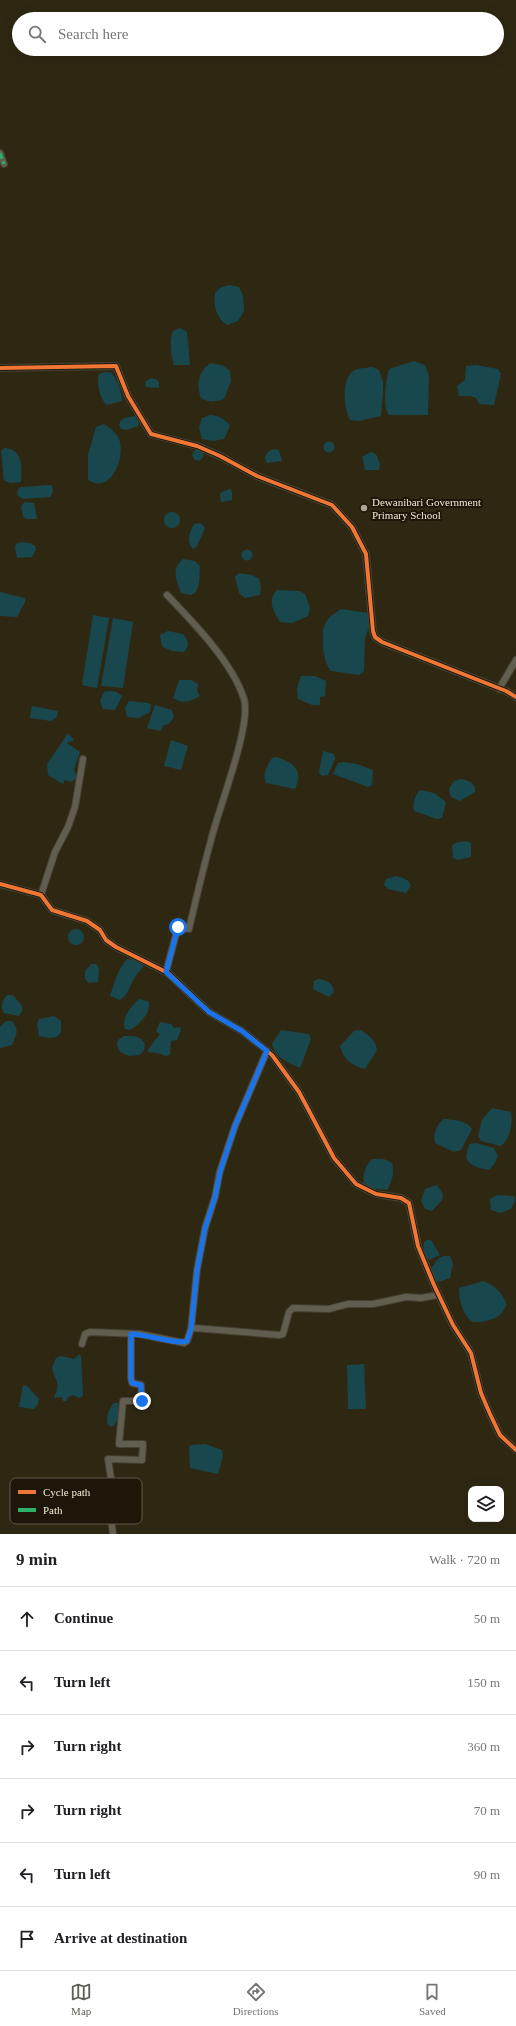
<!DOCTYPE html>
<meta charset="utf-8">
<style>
body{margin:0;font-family:"Times New Roman",serif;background:#f6f6f6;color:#202124}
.controls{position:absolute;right:12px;bottom:12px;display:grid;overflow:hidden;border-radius:8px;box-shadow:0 4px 16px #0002}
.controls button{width:36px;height:36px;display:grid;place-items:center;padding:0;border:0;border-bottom:1px solid #e0e0e0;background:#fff;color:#202124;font:20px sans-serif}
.stop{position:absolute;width:12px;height:12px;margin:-9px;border:3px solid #1a73e8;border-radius:50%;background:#fff}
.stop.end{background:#1a73e8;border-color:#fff;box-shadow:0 1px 4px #0008}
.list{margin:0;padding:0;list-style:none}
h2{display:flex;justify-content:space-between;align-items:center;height:52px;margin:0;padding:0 16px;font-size:17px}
h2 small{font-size:13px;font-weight:400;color:#757577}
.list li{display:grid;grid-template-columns:26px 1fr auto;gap:12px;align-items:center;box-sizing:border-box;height:64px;padding:0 16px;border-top:1px solid #e0e0e0}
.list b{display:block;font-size:15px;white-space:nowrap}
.list em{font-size:13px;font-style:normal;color:#757577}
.icon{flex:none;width:22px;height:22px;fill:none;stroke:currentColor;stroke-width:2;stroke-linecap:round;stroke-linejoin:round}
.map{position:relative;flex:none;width:516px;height:1534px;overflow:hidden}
.search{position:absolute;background:#fff;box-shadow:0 4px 16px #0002;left:12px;right:12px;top:12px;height:44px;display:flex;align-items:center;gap:10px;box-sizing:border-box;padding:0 14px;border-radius:22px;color:#757577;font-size:15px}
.sheet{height:436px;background:#fff}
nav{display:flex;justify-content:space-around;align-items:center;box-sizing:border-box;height:56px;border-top:1px solid #e0e0e0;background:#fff;font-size:11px;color:#757577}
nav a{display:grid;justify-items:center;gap:2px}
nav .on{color:#5f5d55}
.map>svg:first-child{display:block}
.water{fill:#19474e}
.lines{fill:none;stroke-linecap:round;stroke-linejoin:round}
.minor-casing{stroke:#454132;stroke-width:8}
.minor{stroke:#625e4f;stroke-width:6}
.quiet{stroke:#2db169;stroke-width:3;stroke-dasharray:6 3;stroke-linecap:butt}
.cycleway-casing{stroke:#1c1708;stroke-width:6}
.cycleway{stroke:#f07635;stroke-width:4}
.route{stroke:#1a73e8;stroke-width:5}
.poi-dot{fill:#aca691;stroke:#1c1708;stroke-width:1.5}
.labels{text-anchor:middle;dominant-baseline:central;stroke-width:4;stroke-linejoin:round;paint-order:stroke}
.poi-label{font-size:11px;fill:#f0ead5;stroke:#1c1708;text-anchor:start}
.key{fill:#1c1708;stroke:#5c5646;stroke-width:1}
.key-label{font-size:11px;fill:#f0ead5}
</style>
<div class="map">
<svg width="516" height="1534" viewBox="0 0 516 1534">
<rect width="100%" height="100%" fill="#2e2812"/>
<path class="water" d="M229 285 239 287 243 296 244 311 238 321 227 325C216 318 213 305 215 293L220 288Z
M180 328 187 332 190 365H174C171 356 169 340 173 331Z
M414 361 425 365 429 376 428 415H389C382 407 386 379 389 369Z
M211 363 224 366 230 371 231 381 224 399C215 402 209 403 201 398 196 385 198 371 211 363Z
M476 365 498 369 501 374 494 405 479 404 476 398 470 396H459L457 386 465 380 466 366Z
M372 367 379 370 383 381V394L381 416 359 421 350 420C344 409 341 380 353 371 358 368 366 368 372 367Z
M105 372 112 373C117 381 122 390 122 401L107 405C100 400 96 382 99 374Z
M151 378 156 379 159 382V388L146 387 145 382Z
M210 415C219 416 224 418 230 426L224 439 214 441 202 439 199 427 202 418Z
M135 416 139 423 138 426 127 430 121 429 119 425 120 422 124 418Z
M104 424C109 427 117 433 119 439 126 457 111 495 88 480V455L96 427Z
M323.5 447a5.5 5.5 0 1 1 11 0a5.5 5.5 0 1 1-11 0Z
M4 448C23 449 22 466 21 482L10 483 4 480 1 451Z
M274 449 279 450 282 461 267 463 265 459C266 453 268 451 274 449Z
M192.5 455a5.5 5.5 0 1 1 11 0a5.5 5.5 0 1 1-11 0Z
M371 452 376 454 380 464 379 470H365L362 457Z
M50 485 52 486 53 492 50 497 23 499 17 495 18 489 21 487Z
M230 489 232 492V500L221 502 220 494 222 492Z
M25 502 34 503 37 519H27L23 517 21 506Z
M164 520a8 8 0 1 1 16 0a8 8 0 1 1-16 0Z
M201 523 205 528 197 546 193 549C186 541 189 533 194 524Z
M22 542 30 543 35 546 36 550 32 557 17 558 15 547 16 544Z
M241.5 555a5.5 5.5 0 1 1 11 0a5.5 5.5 0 1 1-11 0Z
M183 559 195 561 200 566 199 583 196 592 191 595 181 593C176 580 171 569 183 559Z
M239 573 252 575 259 579 261 587 260 595 245 598 239 593 235 577Z
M277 590 299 591 305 594 310 608 308 616 292 623 280 622C273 611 267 600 277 590Z
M0 592 25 598V602L17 617 0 616Z
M341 609 368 613 369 627 365 638 364 671 359 675 331 671C323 662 321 639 324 627 326 618 334 614 341 609Z
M93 615 109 618 97 688 82 685Z
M113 618 133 622 123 688 101 686Z
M168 631 183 634C188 640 190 645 184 652L173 651 162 647 160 635Z
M301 676H315L326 681 325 696 320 697V705H312L298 699 297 688Z
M179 680H191L198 684 197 691 200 696C191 702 183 704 173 698Z
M110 691 117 692 122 696 115 710 103 709 100 701 104 692Z
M129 701 148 703 151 705 150 712 139 718 127 717 125 708Z
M155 705 172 710 174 717 169 724 164 725 160 731 147 728Z
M32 706 58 711 57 717 51 721 30 718Z
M68 733 74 740 67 743 80 752 74 769 77 778 71 782 65 780 63 784 48 775 47 764Z
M171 740 188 746 181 770 164 766Z
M323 751 334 754 335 759 328 775 322 776 319 772Z
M276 757C293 762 304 770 295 789L266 783C262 774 267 766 272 758Z
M343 762 357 764 373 770 372 785 368 787 333 774 338 763Z
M462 779 471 782 475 787V792L460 801 451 797 449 789 454 781Z
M420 790 434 793 446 802 442 818 437 819 414 811C412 805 415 795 420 790Z
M466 841 471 843V857L458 860 453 858 452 846 455 843Z
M396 876C403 878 409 879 411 886L406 893 388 889 384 885 386 879Z
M68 937a8 8 0 1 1 16 0a8 8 0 1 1-16 0Z
M127 959 134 960 144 966C141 970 136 974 134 979 129 987 129 994 120 1000L110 996C114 984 118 968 127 959Z
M91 964H96L99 968 98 982 89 983 85 979V971Z
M318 979C327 980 333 983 334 992L329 997 313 989 314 981Z
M7 995H13L22 1006V1011L19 1016 4 1013C0 1007 2 1000 7 995Z
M139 999 148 1001C153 1011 139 1025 130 1030L125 1029C121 1019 131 1006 139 999Z
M54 1016 61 1021V1032L57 1037 50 1038 39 1036 37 1024 39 1019Z
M6 1021H12C20 1031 16 1035 12 1045L0 1048V1027Z
M160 1022 171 1024 174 1028 180 1027 181 1030 177 1040 171 1041 170 1055 165 1056C160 1052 153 1054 147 1051L160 1034 156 1031Z
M281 1030 309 1034 311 1039 300 1068C287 1062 276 1058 272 1044Z
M361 1030C369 1036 375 1039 377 1050L365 1069C352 1066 343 1059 340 1046L354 1031Z
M124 1036C134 1036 140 1035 145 1044L144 1050 140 1055 129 1056 120 1052 117 1045 118 1040Z
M492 1108 511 1112C513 1123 510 1139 501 1146L481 1141 478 1136 482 1120Z
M444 1119C453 1120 467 1120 472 1129L461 1150 454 1152 435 1143C433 1135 436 1124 444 1119Z
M476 1143 494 1148 498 1156 495 1163 489 1170C480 1168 471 1167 466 1158L469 1144Z
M372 1159H384L392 1163C395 1172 392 1182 387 1190L369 1188 364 1185C362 1175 365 1166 372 1159Z
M437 1185 443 1194 442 1200 432 1211 425 1209 421 1201 425 1189Z
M497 1195 514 1196 515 1200 511 1209 500 1213 491 1210 490 1199Z
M427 1240H431L440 1255 429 1260C424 1255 423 1248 424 1242Z
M444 1256H450L453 1264 450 1278 439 1282 435 1281 431 1268 439 1258Z
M484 1281C496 1287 502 1292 507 1305 504 1309 502 1314 497 1317 491 1320 475 1325 470 1320 462 1313 459 1298 459 1288Z
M79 1354 81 1356 83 1396 79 1398 73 1395 68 1397 66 1401H63L62 1397 54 1398C61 1380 56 1384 52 1368L56 1358 61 1356 74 1359Z
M364 1364 366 1409H348L347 1365Z
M23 1385 27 1386 39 1399 38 1404 34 1409 19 1407Z
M114 1403H118C121 1411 119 1422 112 1427L108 1425C105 1418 109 1409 114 1403Z
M205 1444 222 1450 223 1456 218 1474 190 1468 189 1447 191 1445Z"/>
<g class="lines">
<defs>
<path id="minor" d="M0 153 4 164
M0 368 116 366 128 396 151 434 197 446 220 456 257 476 332 505 352 527 366 554 373 631 375 637 382 642 506 691 516 697
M499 689 516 660
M0 884 41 895 52 910 87 921 100 930 106 940 116 947 168 973 209 1012 242 1031 272 1055 299 1092 334 1158 356 1184 376 1194 401 1198 409 1203 418 1246 434 1285 453 1325 471 1353 481 1393 490 1414 500 1435 516 1450
M41 895 55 852 68 827 75 807 83 759
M166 972 178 927 189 929C196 899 203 869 211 840 218 810 252 725 244 699 233 663 193 622 167 595
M191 1329 197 1270 205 1228 215 1197 220 1171 235 1126 267 1051
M82 1344 85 1334 90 1332 140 1334 184 1343 187 1341 191 1329 194 1328 279 1335 283 1334 289 1312 293 1308 329 1309 348 1304H373L406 1297 421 1298 438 1295
M113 1534 111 1518 113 1492 108 1459 142 1460 143 1444H119L123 1401H142L141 1385 132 1383 131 1378V1334"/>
</defs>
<use href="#minor" class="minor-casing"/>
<use href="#minor" class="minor"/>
<path class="quiet" d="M0 153 4 164"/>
<defs>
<path id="cycleway" d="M0 368 116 366 128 396 151 434 197 446 220 456 257 476 332 505 352 527 366 554 373 631 375 637 382 642 506 691 516 697
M0 884 41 895 52 910 87 921 100 930 106 940 116 947 168 973 209 1012 242 1031 272 1055 299 1092 334 1158 356 1184 376 1194 401 1198 409 1203 418 1246 434 1285 453 1325 471 1353 481 1393 490 1414 500 1435 516 1450"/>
</defs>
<use href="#cycleway" class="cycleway-casing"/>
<use href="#cycleway" class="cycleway"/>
</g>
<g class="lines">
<path class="route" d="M142 1401 141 1385 132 1383 131 1378V1334C145 1334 178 1345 187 1341L191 1329 197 1270 205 1228 215 1197 220 1172 235 1126 267 1051 242 1031 209 1012 166 972 178 927"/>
</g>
<circle class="poi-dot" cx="364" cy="508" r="4"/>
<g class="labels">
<g class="poi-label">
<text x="372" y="502">Dewanibari Government<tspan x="372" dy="13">Primary School</tspan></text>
</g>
</g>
<rect x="10" y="1478" width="132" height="46" rx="6" class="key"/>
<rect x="18" y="1490" width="18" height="4" fill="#f07635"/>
<rect x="18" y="1508" width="18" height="4" fill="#2db169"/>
<g class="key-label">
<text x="43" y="1496">Cycle path</text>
<text x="43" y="1514">Path</text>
</g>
</svg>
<div class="controls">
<button><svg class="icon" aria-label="layers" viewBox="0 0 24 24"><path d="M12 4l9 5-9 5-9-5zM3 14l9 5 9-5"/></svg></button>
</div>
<div class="stop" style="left:178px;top:927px"></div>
<div class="stop end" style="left:142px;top:1401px"></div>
<div class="search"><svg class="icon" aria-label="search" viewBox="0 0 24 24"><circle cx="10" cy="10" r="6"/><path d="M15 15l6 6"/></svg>Search here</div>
</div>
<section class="sheet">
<h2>9 min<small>Walk · 720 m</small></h2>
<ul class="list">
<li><svg class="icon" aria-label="ahead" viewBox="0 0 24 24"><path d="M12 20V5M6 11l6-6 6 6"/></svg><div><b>Continue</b></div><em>50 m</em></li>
<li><svg class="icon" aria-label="left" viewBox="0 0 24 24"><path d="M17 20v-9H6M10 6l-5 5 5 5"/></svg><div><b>Turn left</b></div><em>150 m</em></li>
<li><svg class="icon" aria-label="right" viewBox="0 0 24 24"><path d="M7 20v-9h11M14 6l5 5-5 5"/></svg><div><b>Turn right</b></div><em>360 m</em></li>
<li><svg class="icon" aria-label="right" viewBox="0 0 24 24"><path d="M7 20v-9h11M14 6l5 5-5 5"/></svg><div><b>Turn right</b></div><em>70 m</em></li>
<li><svg class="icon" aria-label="left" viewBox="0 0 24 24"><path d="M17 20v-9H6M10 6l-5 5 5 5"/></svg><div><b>Turn left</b></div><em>90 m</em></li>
<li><svg class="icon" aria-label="arrive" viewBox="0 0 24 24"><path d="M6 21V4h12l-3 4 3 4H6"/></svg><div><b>Arrive at destination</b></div></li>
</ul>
</section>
<nav>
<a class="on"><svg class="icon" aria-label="map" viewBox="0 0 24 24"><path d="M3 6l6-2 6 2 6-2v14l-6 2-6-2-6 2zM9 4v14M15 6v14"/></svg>Map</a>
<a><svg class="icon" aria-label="directions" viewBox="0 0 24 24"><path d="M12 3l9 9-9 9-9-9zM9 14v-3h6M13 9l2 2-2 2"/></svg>Directions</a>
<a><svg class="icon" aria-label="saved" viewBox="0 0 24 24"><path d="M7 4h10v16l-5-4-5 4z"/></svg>Saved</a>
</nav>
